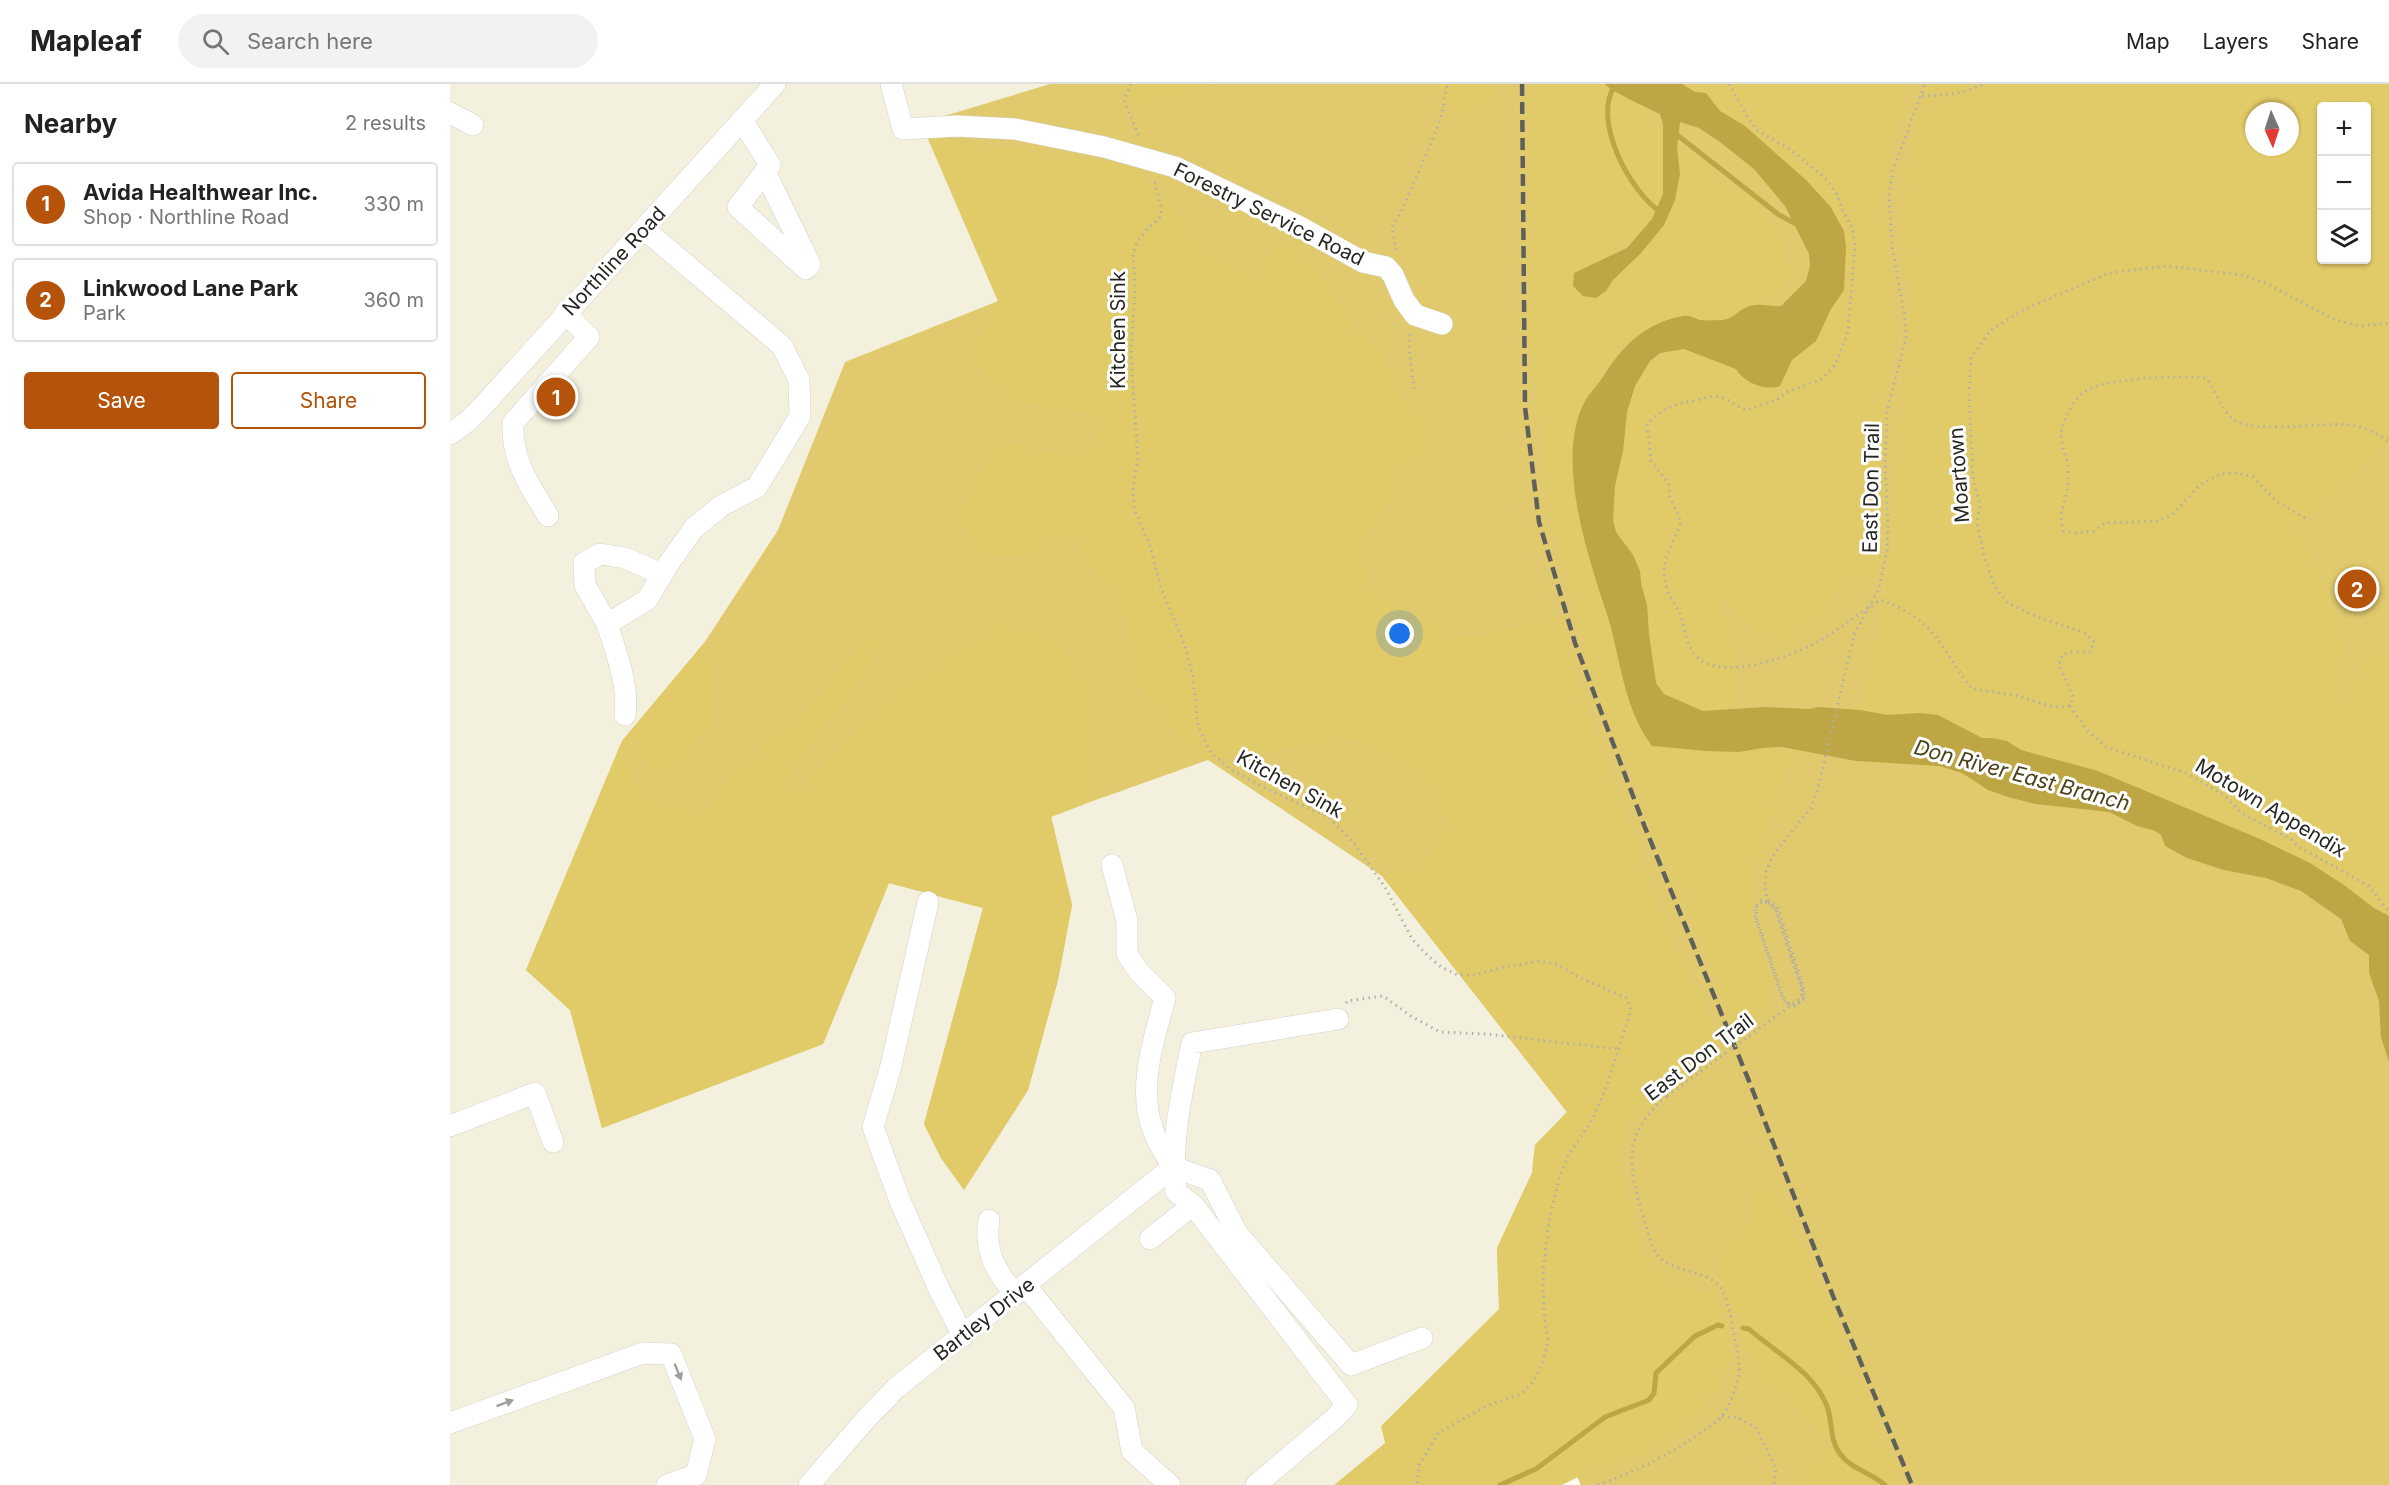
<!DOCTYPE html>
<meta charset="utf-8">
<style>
body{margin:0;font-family:Inter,sans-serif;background:#f2f2f2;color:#222}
.controls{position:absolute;right:18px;top:18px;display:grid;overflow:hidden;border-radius:6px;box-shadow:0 2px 4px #0004}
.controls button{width:54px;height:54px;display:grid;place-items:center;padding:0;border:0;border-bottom:2px solid #e0e0e0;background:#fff;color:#222;font:30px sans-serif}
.compass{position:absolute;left:1795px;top:18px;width:54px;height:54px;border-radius:50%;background:#fff;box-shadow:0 2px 4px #0004;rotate:177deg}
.you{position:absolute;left:950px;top:550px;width:21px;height:21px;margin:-15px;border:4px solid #fff;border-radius:50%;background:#1a73e8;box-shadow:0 0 0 9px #1a73e833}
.badge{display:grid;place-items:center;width:39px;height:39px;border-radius:50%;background:#b45309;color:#fff;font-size:20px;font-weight:700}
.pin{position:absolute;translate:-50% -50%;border:3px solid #fff;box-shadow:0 2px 6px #0006}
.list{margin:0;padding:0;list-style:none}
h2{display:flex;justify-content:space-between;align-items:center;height:78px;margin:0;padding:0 24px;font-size:26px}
h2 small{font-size:20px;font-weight:400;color:#767676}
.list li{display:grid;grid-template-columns:39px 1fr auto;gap:18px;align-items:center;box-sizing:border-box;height:84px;margin:0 12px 12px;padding:0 12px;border:2px solid #e0e0e0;border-radius:6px}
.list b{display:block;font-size:22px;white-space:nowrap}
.list p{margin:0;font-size:20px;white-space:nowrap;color:#767676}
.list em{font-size:20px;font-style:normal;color:#767676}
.actions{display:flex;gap:12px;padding:18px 24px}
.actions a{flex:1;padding:14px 0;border:2px solid #b45309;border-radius:6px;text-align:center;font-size:21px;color:#b45309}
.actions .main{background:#b45309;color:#fff}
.icon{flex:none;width:33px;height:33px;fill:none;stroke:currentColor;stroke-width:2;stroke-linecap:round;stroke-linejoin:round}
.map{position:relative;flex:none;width:1939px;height:1401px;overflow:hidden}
header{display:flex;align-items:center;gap:36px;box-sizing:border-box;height:84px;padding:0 30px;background:#fff;border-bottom:2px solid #e0e0e0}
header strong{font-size:28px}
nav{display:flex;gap:33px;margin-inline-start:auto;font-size:21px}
.search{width:420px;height:54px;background:#f2f2f2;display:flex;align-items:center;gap:15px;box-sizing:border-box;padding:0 21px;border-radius:33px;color:#767676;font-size:22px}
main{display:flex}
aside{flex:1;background:#fff}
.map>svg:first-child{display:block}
.built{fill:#f4f0de}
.green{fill:#e0ca6d;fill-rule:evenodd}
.forest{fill:#e1ca68;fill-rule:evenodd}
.water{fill:#bda643}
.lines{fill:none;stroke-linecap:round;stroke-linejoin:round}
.stream{stroke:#bda643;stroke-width:5}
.minor-casing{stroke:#d4d2c8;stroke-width:22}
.path{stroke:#b1b0a7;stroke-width:3;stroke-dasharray:1.5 4.5;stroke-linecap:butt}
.minor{stroke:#fff;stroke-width:21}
.rail{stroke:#60605a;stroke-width:4.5;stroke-dasharray:12 6;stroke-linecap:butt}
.path-bridge{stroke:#b1b0a7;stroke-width:3;stroke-dasharray:1.5 4.5;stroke-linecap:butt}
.oneway{fill:#9d9d9b}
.labels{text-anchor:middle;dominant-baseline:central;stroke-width:6;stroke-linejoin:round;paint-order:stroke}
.street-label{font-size:20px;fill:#252521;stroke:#fff}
.water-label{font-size:21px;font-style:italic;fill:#4b4118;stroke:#fff}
</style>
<header>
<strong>Mapleaf</strong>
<div class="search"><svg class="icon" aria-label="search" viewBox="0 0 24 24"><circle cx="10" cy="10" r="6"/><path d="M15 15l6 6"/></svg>Search here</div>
<nav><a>Map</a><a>Layers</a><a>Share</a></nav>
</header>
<main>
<aside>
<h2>Nearby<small>2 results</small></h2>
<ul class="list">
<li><span class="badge">1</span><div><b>Avida Healthwear Inc.</b><p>Shop · Northline Road</p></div><em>330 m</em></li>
<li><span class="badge">2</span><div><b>Linkwood Lane Park</b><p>Park</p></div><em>360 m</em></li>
</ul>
<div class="actions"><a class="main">Save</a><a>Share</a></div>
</aside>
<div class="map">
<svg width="1939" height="1401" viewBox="0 0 1939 1401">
<rect width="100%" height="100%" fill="#fdfbf0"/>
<path class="built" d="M0 0H600L472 39 549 217 395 278 328 446 254 559 172 657 76 886 120 926 152 1044 373 960 439 798 533 824 474 1040 491 1074 514 1106 622 821 601 732 758 676 932 792 1117 1028 1085 1061 1082 1089 1047 1164 1049 1225 931 1342 935 1359 884 1401H0Z"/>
<path class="green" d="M600 0H1939V1401H1131L1049 1225 1047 1164 1082 1089 1085 1061 1117 1028 932 792 758 676 601 732 622 821 608 896 578 1006 514 1106 491 1074 474 1040 533 824 439 799 373 960 152 1044 120 926 76 886 172 657 254 559 328 446 395 278 548 217 471 39ZM1872 22H1916V176H1872ZM1804 27H1840V63H1804Z"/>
<path class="forest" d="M671 0H767L686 21 670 3Z
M982 0H1048V10L1009 30Z
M1079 0H1155L1161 7 1181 14 1214 47C1214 67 1218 93 1212 112 1200 153 1166 172 1128 186L1123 202 1133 212 1156 207 1163 196 1191 169 1214 141 1225 116 1230 90 1228 59 1297 111 1330 149 1337 176 1339 196 1324 213 1298 222 1278 235 1250 236 1196 246 1177 259 1165 273 1136 316 1122 373 1128 426 1166 559 1176 607 1191 647 1202 662 1256 667 1289 668 1313 664 1344 665 1299 794 1305 813 1298 822 1321 898 1312 934 1291 950 1152 618 1105 447 1080 252Z
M1232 0H1458L1443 59 1435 96 1433 135 1446 258 1434 306 1430 380 1432 443 1428 486 1392 499 1374 524 1342 553 1310 556C1295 540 1291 527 1273 514L1267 519 1280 548 1289 594 1285 626C1275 626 1263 628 1253 627 1240 626 1220 616 1212 607 1198 593 1201 539 1197 518 1196 512 1193 507 1191 501 1190 496 1191 491 1190 487 1184 468 1166 456 1163 435 1159 413 1169 389 1173 367 1177 340 1176 317 1191 293 1205 272 1207 267 1234 265 1250 271 1268 276 1283 284 1300 292 1308 309 1330 302L1339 280 1366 257 1381 225 1392 211 1396 201V164L1394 147 1356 96 1295 42 1270 27 1256 9 1245 8Z
M1479 0H1939V357L1846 442C1868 482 1885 524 1894 568 1886 584 1869 617 1898 622 1913 602 1896 583 1928 568L1939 572V832L1924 824 1894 801 1860 779 1810 755 1648 687 1571 666 1557 657 1542 654H1532L1488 631 1470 629 1438 631 1410 626 1433 528 1445 429 1461 213 1451 132 1464 48ZM1872 22H1916V176H1872ZM1804 27H1840V63H1804Z
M477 51 555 64 627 72 683 84 695 97 705 102 739 148 785 182 806 194 827 158 860 179 886 214 904 243 930 266 949 315 973 337 970 371 947 389 935 424 909 461 919 499 950 523 1000 552 1031 553 1108 531 1134 621 1218 853 1253 921 1270 963 1212 1001 1184 1026 1174 1042 1170 1061 1169 1082 1179 1126 1196 1177 1223 1201 1264 1209 1275 1240 1280 1271 1266 1307 1241 1335 1193 1370 1156 1379 1112 1401H884L935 1359 931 1342 1049 1225 1047 1164 1082 1089 1085 1061 1117 1028 932 792 975 777 998 740 986 701 903 655 758 676 727 648 690 602 673 522 616 447 576 470 535 473 508 431 550 357 624 374 648 356 636 328 569 319 521 276 548 217Z
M546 537 599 552 641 603 634 654 635 720 601 733 622 821 608 896 578 1006 514 1106 491 1074 474 1040 533 824 439 799 373 960 152 1044 120 926 76 886 172 657 254 559 262 593 261 638 237 670 209 688 172 658 189 716 256 732 279 692 374 610 396 575 438 541 421 577 399 615 368 647 329 703 347 708 423 628Z
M1322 1103 1349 1157 1427 1340 1447 1401H1347L1386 1358 1369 1350 1344 1319 1318 1303 1300 1271 1270 1181 1275 1167 1304 1136 1300 1112Z"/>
<path class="water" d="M1155 0H1232L1245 8 1256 9 1270 27 1295 42 1356 96 1380 122 1394 147 1396 164 1394 206 1381 225 1366 257 1342 276 1330 302C1315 307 1294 299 1286 285L1234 265 1210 269 1200 277 1185 302 1177 328 1173 367 1165 402 1163 436 1166 448 1183 471 1190 487 1191 499 1197 521 1199 550 1206 599 1214 610 1253 627 1315 623 1359 625 1368 623 1410 626 1438 631 1470 629 1488 631 1532 654H1542L1557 657 1571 666 1648 687 1810 755 1860 779 1894 801 1924 824 1939 832V978L1931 953 1929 917 1919 889V871L1900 857 1891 835 1851 807 1816 794 1774 786 1737 774 1715 762 1711 751 1705 747 1687 742 1659 728 1586 720 1561 714 1538 706 1512 689 1489 682 1406 677 1332 663 1313 664 1289 668 1256 667 1202 662C1173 623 1171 575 1157 530 1138 473 1105 376 1134 319 1139 309 1147 302 1153 293 1172 262 1195 239 1233 232 1240 231 1243 234 1250 236 1256 237 1266 236 1272 236 1284 235 1290 224 1300 222 1310 219 1320 223 1331 222L1356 197 1360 182 1359 170 1335 122 1304 85 1270 58 1249 44 1230 38 1227 64 1230 90 1225 116 1214 141 1191 169 1163 196 1156 207 1146 214 1133 212 1123 202 1124 189 1177 164 1202 135 1213 110V41L1210 30C1200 25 1158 6 1155 0Z"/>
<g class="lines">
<path class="stream" d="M1166 0C1140 34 1180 109 1212 129
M1226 50 1329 131 1348 141
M1293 1244 1299 1245C1326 1269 1363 1287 1377 1322 1383 1338 1379 1355 1390 1370 1401 1385 1422 1389 1435 1401
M1050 1401 1086 1385 1155 1333 1199 1316 1204 1309 1206 1289 1245 1252 1268 1241 1272 1242"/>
<defs>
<path id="minor" d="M441 0 453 45 507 42 565 45 654 63 725 83 848 142 913 178 936 183 943 191 954 216 965 231 992 240
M0 29 23 41
M292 36 320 81 288 123 356 185 360 180 315 88
M194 145 332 262 349 296 350 332 307 403 271 422 244 444 219 479 197 516 157 540 135 501 134 479 150 470 175 474 212 490
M0 350 18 337 31 324 325 0
M98 432C80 402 61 375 63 339L139 253 115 229
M157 540C166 568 179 601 175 631
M662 781 677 837V870L689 888 715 914C704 955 687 1004 703 1046 707 1059 716 1071 723 1083L760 1096 787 1149 901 1281 972 1254
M478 818 441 982 423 1043 450 1117 489 1205 513 1252
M0 1042 85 1009 103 1058
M743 1121 726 1108C720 1059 732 1008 742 959L888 935
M539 1136C534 1166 545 1189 566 1210
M700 1155 743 1121 897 1321 885 1334 806 1401
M576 1202 674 1324 682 1367 720 1401
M0 1339 193 1269 221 1270 255 1355 246 1391 217 1401
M359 1401 416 1335 446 1304 723 1083"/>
</defs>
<use href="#minor" class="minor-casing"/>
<path class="path" d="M681 0 674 16 690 55
M1279 0 1298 34 1307 46 1341 66 1375 94 1386 108 1392 125 1402 143 1405 160 1398 248 1385 281 1372 295 1337 308 1327 316 1295 326C1287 322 1278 315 1269 313 1261 311 1254 315 1246 316 1225 320 1211 324 1197 341L1201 377 1219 400 1220 413 1231 438C1222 466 1207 475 1218 508 1222 517 1230 526 1232 536 1235 550 1239 569 1252 577 1281 595 1347 571 1374 554 1394 542 1411 527 1431 516 1487 536 1490 564 1522 605L1564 611 1604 623 1620 622 1623 613 1609 581 1612 571 1622 568H1640L1644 558 1635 549 1585 532 1558 519 1545 503 1534 472 1527 438 1530 420 1523 396 1519 312 1521 274 1541 246 1575 225 1659 189 1717 182 1791 191 1816 199 1883 235 1909 242 1939 239
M1472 12C1494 11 1515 10 1534 0
M705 98 712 126 709 135 699 143 687 158 683 170 685 205 681 272 688 376 683 402 684 424 700 462 711 504 734 559 743 593 748 642 761 669 779 684 811 702 880 734 905 761 935 803 962 855 975 869 991 883 1008 891H1025L1054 883 1090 877 1109 881 1130 894 1177 914 1181 926 1157 1001 1143 1035 1118 1072 1109 1095 1099 1137 1093 1188 1094 1229 1098 1257 1093 1278 1084 1297 1071 1310 1041 1320 989 1348 969 1381 967 1401
M946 166 942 143 952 126 983 54 992 31 997 0
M960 250 959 264 964 305
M1855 434 1826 417 1803 393 1788 389 1770 390 1751 400 1722 431 1708 437 1655 439 1644 447 1627 449 1614 447C1607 433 1614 422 1617 407 1619 402 1618 395 1618 389 1619 374 1608 359 1612 344 1616 330 1627 309 1641 304 1665 294 1730 291 1756 294 1767 308 1770 325 1784 336 1804 350 1873 338 1900 341 1914 343 1926 349 1938 357
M1620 622 1636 645 1656 663 1736 689 1774 711 1793 730 1841 755 1849 763 1919 802 1939 828
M1317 817H1313L1306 824V833L1333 913 1338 919 1347 921 1354 915V905L1328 824 1317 815 1315 803 1316 788 1321 775 1330 762 1361 724 1368 704 1404 551 1429 504 1437 466 1438 442 1435 375 1437 327 1456 254 1455 234 1442 162 1439 111 1443 86 1475 0
M896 919 897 917 933 912 961 932 990 948 1036 950 1168 965
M1272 1332 1289 1334 1306 1344 1326 1384 1324 1401
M1148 1401C1186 1387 1220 1371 1253 1347 1259 1343 1266 1339 1271 1333 1278 1326 1285 1306 1288 1296 1291 1283 1287 1264 1284 1251 1281 1236 1279 1216 1270 1203 1258 1187 1224 1188 1209 1173 1200 1163 1198 1147 1194 1135 1178 1082 1171 1051 1217 1012"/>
<use href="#minor" class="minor"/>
<path class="rail" d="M1072 0 1075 323 1089 438 1125 559 1194 741 1299 997 1383 1212 1462 1401"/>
<path class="path-bridge" d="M1217 1012 1351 914 1352 906 1325 825 1320 820 1311 816 1305 823V833L1332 913 1336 919 1345 922 1353 914V906L1326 825 1317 817"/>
</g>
<defs><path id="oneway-solid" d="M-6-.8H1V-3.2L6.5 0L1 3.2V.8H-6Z" transform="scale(1.5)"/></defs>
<g class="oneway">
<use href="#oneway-solid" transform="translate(228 1288) rotate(68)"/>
<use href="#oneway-solid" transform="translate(55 1319) rotate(-20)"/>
</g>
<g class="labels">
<g class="street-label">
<text transform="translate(819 130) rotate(26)">Forestry Service Road</text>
<text transform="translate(164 177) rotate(-47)">Northline Road</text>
<text transform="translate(668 246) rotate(-90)">Kitchen Sink</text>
<text transform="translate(1509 391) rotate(-94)">Moartown</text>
<text transform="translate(1421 404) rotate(-89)">East Don Trail</text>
<text transform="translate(840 700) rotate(29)">Kitchen Sink</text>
<text transform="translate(1821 724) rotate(31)">Motown Appendix</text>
<text transform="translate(1249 973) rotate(-37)">East Don Trail</text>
<text transform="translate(534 1235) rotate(-38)">Bartley Drive</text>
</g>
<g class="water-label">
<text transform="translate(1572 691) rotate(15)">Don River East Branch</text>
</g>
</g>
</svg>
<div class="controls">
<button>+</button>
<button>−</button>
<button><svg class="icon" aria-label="layers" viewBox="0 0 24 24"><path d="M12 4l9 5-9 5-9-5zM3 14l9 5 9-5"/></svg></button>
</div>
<svg class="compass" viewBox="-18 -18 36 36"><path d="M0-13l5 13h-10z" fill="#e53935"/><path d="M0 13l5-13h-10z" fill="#767676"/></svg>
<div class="you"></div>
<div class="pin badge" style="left:106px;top:313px">1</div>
<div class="pin badge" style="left:1907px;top:505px">2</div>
</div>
</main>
